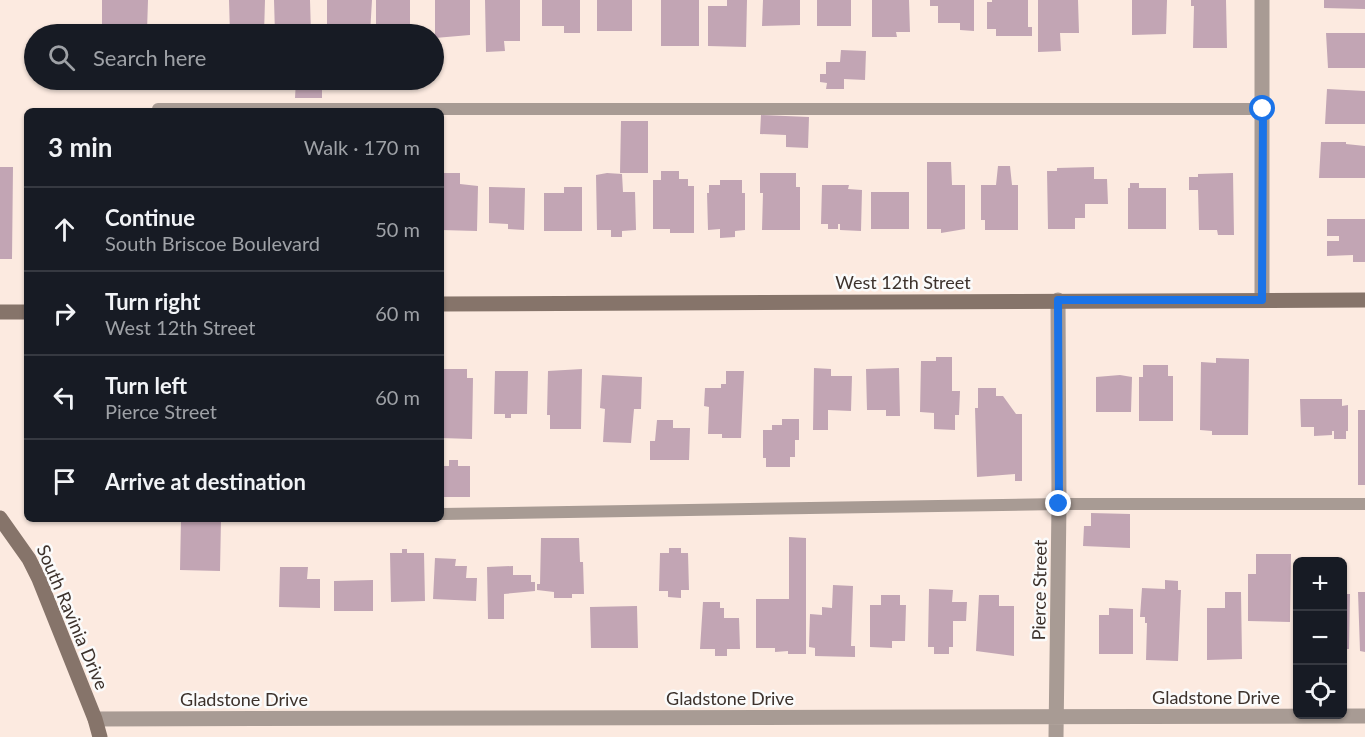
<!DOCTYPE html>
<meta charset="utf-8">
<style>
body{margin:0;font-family:Lato,sans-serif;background:#242831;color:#f1f3f6}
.controls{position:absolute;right:18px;bottom:18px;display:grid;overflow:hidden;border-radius:9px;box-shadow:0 2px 4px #0004}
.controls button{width:54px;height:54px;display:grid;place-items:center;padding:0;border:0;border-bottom:2px solid #363941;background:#171b24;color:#f1f3f6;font:30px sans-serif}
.stop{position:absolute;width:18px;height:18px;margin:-14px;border:4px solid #1a73e8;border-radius:50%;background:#fff}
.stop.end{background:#1a73e8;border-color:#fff;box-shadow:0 2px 6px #0008}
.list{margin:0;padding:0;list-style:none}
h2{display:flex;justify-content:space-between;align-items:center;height:78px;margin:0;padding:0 24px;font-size:26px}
h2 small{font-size:20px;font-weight:400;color:#9ea1a6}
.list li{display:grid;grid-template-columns:39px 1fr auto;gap:18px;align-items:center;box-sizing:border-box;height:84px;padding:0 24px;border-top:2px solid #363941}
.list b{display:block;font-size:22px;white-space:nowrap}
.list p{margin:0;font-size:20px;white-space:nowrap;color:#9ea1a6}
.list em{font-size:20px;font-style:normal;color:#9ea1a6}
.icon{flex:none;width:33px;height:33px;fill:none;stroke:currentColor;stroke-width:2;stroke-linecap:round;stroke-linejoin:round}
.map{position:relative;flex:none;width:1365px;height:737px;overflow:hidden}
.search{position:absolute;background:#171b24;box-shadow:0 2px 4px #0004;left:24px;top:24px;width:420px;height:66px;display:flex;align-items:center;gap:15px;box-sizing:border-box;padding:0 21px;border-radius:33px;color:#9ea1a6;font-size:22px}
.panel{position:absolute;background:#171b24;box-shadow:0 2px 4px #0004;left:24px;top:108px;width:420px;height:414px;border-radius:9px}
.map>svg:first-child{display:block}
.building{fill:#c2a5b4}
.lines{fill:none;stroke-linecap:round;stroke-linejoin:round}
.lane{stroke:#a89b94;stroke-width:12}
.street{stroke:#a89b94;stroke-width:15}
.secondary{stroke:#86746a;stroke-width:15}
.route{stroke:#1a73e8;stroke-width:8}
.labels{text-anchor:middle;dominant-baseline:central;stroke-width:5;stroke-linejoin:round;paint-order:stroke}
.street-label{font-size:18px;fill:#3d322c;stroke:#fbfbfb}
</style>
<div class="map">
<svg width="1365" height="737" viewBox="0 0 1365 737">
<rect width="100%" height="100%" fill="#fceae0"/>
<path class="building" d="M102 0H148L147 31 102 32Z
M229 0H265L264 34H230Z
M274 0H310L311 34H275Z
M327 0H372L370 34H327Z
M376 0H410V34H376Z
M435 0H470V35L435 38Z
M485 0H520V41H504L505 51 486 52Z
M542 0H580V33H564V26H542Z
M597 0H632V31H597Z
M661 0H699V46H661Z
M727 0H747L746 47 708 46V6H727Z
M763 0H800V25L762 26Z
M817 0H851V26H817Z
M872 0H909L910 32H896L897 37H872Z
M930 0H974V31L960 30V23H938V6H930Z
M992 0H1028V27H1032V36H996V29H987V2H992Z
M1038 0H1078L1079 33H1060L1061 51 1038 52Z
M1132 0H1167L1166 34 1132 35Z
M1191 0H1226L1227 48H1193L1194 6H1191Z
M1324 0H1365V9L1324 8Z
M1326 33H1365V68H1328Z
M841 50 866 51 865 80 844 79V89H826L827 83 820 82V74H826V62H840Z
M296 80H322V98H295Z
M1327 89 1365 91V124H1325Z
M761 115 809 117 808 148 786 147V135L760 134Z
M621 121H648V173H620Z
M1321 142H1346V144L1365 146V178H1319Z
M927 162H951L952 185H965V229L941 233V229H927Z
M998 166H1010L1012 185H1018V230H985V220H981V185H996Z
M0 167H13L12 259H0Z
M1094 167V179H1107L1108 204H1085V218H1075V229H1048L1047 171H1057V168Z
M661 171H679V179H688V186H694V233H670V229H653V180H661Z
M443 173H460V184L478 186 477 231 441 230Z
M607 173 622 174 623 192H635L636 230 622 231V237H611V230H597L596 175Z
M760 173H796V187H800V230H762L763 193H760Z
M1233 173 1234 235H1218L1217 230H1199L1198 190H1189V177H1198V174Z
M720 180H742V193H745V230L735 231V237L720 238V229L708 230 707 193H709V185H720Z
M1130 183H1139V188H1166V229H1128V188H1130Z
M822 185H849L848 189 862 190 861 231 840 230V224H838V229H828V224H821Z
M489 187 525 188 524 230 508 229V224L489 223Z
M564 187H582V231H544V193H564Z
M871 192H909V229H871Z
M1327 219H1365V262H1353V255L1327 256V241H1339V236H1327Z
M936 357H952V391H960L959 415H955V430L934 429V413L920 412 921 361H936Z
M1216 358 1249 359 1248 435H1212V431L1200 430 1201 362 1216 363Z
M1143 365H1168V376H1173V421H1139V377H1143Z
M814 368 831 369V376H852L851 411 828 410V430H813Z
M899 368 900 416H886V410H867L866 369Z
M441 369H467V378H473L472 439 441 438Z
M582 369 581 429H550V415H547L548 371Z
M495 371H528L527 414H511V418H505V414H494Z
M726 371H744L741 438H722V434H708L709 407 704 406 705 388H721V384H726Z
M602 375 642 377 641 409H634L631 443 603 442 605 409 600 408Z
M1120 375 1132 377 1131 412H1096V377Z
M978 388H996V396H1003L1016 414H1022V481H1015V474L977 477 975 408H978Z
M1300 399H1342V406L1348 405V431H1346V439H1334V431H1332V435L1314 436V427H1301Z
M1358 410H1365V485H1358Z
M782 419H799V440H795V457H790V467H766V458H763V430H772V425H782Z
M657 420H673V428H690L689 460H650V441H655Z
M449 460H458V466H470V497H441V466H449Z
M1091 513 1130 514V548L1083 546 1084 526H1091Z
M181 519H221L220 571 180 570Z
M789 537 806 538V654H788V651L775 652V648H756V599H789Z
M541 538H579L580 562H583L584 594H572V598H554V592L537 590V584H540Z
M669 548H681V553H688L689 590H681V598L668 597V591H659L660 553H669Z
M402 549H407V553H424L425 601 391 602 390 553H402Z
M1256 554H1291L1290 622 1248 621V574H1256Z
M435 558 456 559 455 566H467L466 578H477L476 601 433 599Z
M513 566V575H531V582H535V591L504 594V619H488L487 567Z
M280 567H308L307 579H320V608L279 607Z
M373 580V611H334V581Z
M1165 580 1178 581V590H1181L1178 661 1146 660 1147 623H1145V617H1140L1142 588 1165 589Z
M833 585 853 586 851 646H855V657L815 656V648L809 647 810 614 822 615V607L832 608Z
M929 589 953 590 952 602H967L966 621H953V647H949V654H934V647H928Z
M1225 592H1241L1242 659 1207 660V608H1225Z
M1358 592H1365V652L1360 651Z
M1342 594H1350L1349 649H1342Z
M881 595H900V605H906L905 641H892V648L870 647V605H881Z
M979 595H999V606H1014V656L976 651Z
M703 602H720V608H724V618H739L740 649H727V656H715V649H700Z
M637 606 638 648H591L590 607Z
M1109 608 1133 609V654H1099V615H1109Z"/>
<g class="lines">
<path class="lane" d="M158 109H1263
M441 514 1059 504H1365"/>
<path class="street" d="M1262 0V300
M95 719 1365 716
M1056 737 1059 504 1058 300"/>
<path class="secondary" d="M441 304 1365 300
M0 312H27
M0 518 29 559 39 579 95 719 100 737"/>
</g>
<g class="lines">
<path class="route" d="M1059 504 1058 300H1262L1263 109"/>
</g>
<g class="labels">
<g class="street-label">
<text x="903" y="282">West 12th Street</text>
<text transform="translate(1039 590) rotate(-89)">Pierce Street</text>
<text transform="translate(73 617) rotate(67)">South Ravinia Drive</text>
<text x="1216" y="697">Gladstone Drive</text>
<text x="730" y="698">Gladstone Drive</text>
<text x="244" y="699">Gladstone Drive</text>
</g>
</g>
</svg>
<div class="controls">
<button>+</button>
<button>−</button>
<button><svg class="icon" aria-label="locate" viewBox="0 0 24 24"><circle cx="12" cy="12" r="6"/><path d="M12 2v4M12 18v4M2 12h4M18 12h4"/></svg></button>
</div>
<div class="stop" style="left:1263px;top:109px"></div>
<div class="stop end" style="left:1059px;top:504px"></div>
<div class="search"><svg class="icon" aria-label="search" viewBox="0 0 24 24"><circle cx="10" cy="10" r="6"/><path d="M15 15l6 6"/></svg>Search here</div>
<section class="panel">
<h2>3 min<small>Walk · 170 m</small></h2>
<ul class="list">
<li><svg class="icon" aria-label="ahead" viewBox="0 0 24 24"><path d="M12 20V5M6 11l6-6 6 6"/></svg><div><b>Continue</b><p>South Briscoe Boulevard</p></div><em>50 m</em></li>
<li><svg class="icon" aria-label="right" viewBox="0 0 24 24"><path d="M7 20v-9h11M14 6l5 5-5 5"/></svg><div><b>Turn right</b><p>West 12th Street</p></div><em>60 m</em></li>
<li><svg class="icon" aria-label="left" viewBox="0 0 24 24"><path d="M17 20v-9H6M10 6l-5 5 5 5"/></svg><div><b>Turn left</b><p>Pierce Street</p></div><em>60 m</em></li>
<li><svg class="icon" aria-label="arrive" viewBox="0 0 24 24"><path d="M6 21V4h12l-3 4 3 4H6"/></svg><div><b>Arrive at destination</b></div></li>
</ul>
</section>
</div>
